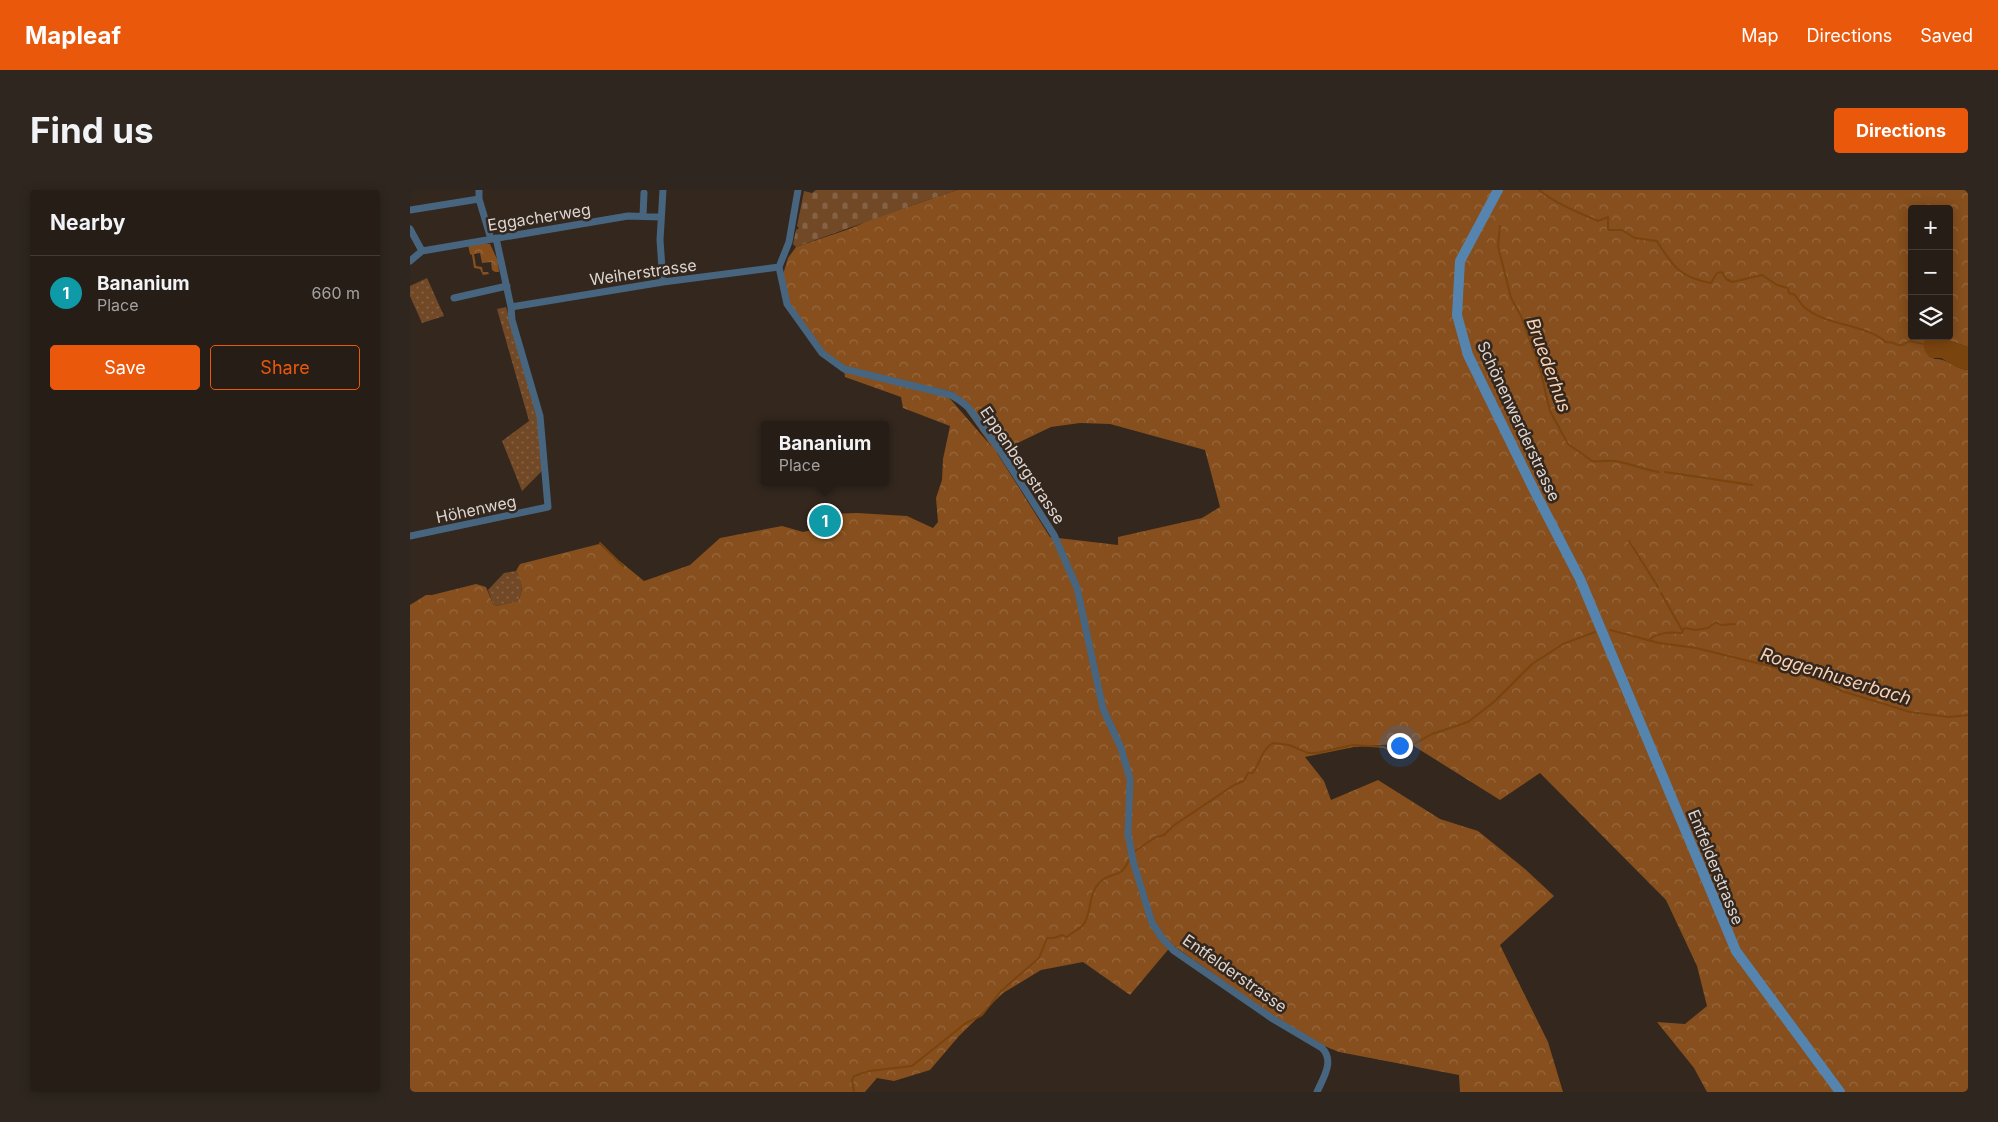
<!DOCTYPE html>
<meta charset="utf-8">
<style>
body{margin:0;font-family:Inter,sans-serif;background:#2e261f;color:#f1f3f6}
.controls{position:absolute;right:15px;top:15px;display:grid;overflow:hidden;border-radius:5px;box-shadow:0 2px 12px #0003}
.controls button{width:45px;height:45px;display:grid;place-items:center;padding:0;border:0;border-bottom:1px solid #423b35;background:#261d16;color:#f1f3f6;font:25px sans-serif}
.you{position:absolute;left:989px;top:555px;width:18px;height:18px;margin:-12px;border:4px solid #fff;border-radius:50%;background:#1a73e8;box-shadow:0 0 0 8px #1a73e833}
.badge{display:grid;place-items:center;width:32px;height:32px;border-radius:50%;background:#ea580c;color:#fff;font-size:16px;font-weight:700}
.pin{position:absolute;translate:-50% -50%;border:2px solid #fff;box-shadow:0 1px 5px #0006}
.popup{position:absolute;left:351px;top:231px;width:128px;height:65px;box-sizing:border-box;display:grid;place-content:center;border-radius:5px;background:#261d16;filter:drop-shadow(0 1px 4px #0005);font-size:16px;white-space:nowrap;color:#a4a2a1}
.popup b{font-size:19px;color:#f1f3f6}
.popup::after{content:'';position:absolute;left:50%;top:100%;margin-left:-10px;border:10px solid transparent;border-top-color:#261d16}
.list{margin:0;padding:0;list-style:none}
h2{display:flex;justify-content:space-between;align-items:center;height:65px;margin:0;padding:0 20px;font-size:21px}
h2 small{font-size:16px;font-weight:400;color:#a4a2a1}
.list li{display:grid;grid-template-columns:32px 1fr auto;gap:15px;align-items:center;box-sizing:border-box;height:75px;padding:0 20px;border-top:1px solid #423b35}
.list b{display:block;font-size:19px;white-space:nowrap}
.list p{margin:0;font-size:16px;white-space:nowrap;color:#a4a2a1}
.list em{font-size:16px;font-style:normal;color:#a4a2a1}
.actions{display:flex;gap:10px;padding:15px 20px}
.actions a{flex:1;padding:11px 0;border:1px solid #ea580c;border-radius:5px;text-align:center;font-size:18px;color:#ea580c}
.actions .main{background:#ea580c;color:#fff}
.icon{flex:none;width:28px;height:28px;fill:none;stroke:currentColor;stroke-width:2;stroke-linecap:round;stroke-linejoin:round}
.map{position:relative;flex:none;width:1558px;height:902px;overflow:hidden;border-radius:5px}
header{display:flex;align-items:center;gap:30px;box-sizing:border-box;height:70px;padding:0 25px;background:#ea580c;color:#fff}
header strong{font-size:24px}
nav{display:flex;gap:28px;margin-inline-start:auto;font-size:18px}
.intro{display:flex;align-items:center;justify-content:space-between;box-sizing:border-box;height:120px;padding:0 30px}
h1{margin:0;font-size:35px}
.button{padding:12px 22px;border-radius:5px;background:#ea580c;color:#fff;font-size:18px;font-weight:700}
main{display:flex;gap:30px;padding:0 30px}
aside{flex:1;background:#261d16;border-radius:5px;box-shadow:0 2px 12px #0003}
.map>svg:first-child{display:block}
.grass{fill:url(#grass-dots)}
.forest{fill:url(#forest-crowns);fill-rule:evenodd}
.cemetery{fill:url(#cemetery-stones)}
.water{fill:#7a440f}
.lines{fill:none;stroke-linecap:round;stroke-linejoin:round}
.stream{stroke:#7a440f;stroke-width:2}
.street{stroke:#47657f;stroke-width:7}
.secondary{stroke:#5585ae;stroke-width:10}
.labels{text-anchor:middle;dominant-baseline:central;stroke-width:5;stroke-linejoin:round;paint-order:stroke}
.street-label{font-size:16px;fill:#ded6d1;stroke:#33271e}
.water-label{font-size:18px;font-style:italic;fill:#f8d0b2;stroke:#33271e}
</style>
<header>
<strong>Mapleaf</strong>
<nav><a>Map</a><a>Directions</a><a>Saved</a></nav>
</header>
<div class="intro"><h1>Find us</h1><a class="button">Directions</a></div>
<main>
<aside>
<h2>Nearby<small></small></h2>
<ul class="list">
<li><span class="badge" style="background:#0f9aa8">1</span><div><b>Bananium</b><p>Place</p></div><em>660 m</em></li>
</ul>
<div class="actions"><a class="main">Save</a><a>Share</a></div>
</aside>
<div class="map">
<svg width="1558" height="902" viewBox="0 0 1558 902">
<defs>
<pattern id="grass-dots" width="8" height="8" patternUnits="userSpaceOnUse" patternTransform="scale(1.25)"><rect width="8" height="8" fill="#724927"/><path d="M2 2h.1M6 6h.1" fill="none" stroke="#866245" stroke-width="1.8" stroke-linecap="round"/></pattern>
<pattern id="forest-crowns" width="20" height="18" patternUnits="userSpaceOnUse" patternTransform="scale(1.25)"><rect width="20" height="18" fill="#864f1d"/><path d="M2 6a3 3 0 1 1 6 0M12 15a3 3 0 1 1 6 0" fill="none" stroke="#97683d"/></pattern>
<pattern id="cemetery-stones" width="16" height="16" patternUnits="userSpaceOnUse" patternTransform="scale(1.25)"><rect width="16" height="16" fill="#724927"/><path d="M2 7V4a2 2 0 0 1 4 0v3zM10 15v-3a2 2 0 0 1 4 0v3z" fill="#866245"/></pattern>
</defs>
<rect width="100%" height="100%" fill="#33271e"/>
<path class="grass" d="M17 88 34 126 12 133 0 106V96Z
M96 117 127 223 133 280 112 301 92 251 119 231 87 119Z
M106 381C112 391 114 400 108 411L86 416 83 414 78 400 94 383Z"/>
<path class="forest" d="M547 0H1558V157L1537 150 1532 146H1539V19H1502V146H1523L1515 149 1524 169C1536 168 1544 177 1556 180L1558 179V902H1297L1284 878 1247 832 1275 834 1297 816 1287 776 1256 710 1130 583 1090 610 999 553 944 557 895 567 914 591 921 610 968 590 1030 629 1068 641 1115 679 1144 706 1090 755 1138 852 1153 902H1050L1049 885 929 862C869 839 816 790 762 755L720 805 673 772 631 780 593 803 549 846 520 880 484 891 467 888 455 902H0V415L16 405H22L66 394 76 397 83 414 86 416 108 411C114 400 112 392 106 381L110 374 189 354 234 391 280 375 310 348 372 336 393 342 415 337 421 324 447 323 497 326 523 338 528 332 526 308 532 290 533 269 540 236 493 218 491 207 435 187 434 179 535 203 582 257 543 202 427 175 412 163 377 114 371 91 378 68 386 57 442 38 462 29ZM670 233 700 234 795 260 810 317 792 328 708 347V355L640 347 587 263 641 237Z
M75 53 80 54 88 71 89 82H85L82 80 81 72 72 73 70 63 64 64 66 76 72 77 73 82H78L79 84 73 85 70 79 64 78 62 65 60 64 58 55Z"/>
<path class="cemetery" d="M406 0H547C493 18 440 38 386 57L383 54 386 40 389 38 387 36 394 1 402 3Z"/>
<path class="water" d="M1523 146C1535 146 1545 155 1558 156V179L1556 180 1546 177 1531 168H1520C1515 162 1512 157 1515 149Z"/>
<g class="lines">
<path class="stream" d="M1129 0C1146 14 1168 22 1188 31L1198 27V40H1212L1225 48 1247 51C1262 76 1271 88 1301 93L1307 83 1312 82 1316 89 1322 92 1352 85 1367 95 1378 98 1379 103 1385 105C1388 109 1391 114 1394 117 1418 137 1453 133 1476 152 1490 152 1485 160 1500 151L1513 154
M1090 36 1088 56 1101 108 1111 126 1130 179 1140 221 1158 254 1182 271C1192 272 1201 269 1210 272 1224 275 1235 280 1249 282
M1255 282 1342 295
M1219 351 1248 397
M190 353 213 376
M1251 403 1272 440
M1200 440 1249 453 1286 458 1392 484 1415 492 1432 501 1500 522 1539 527 1558 525
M1239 450C1249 442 1259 442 1272 443L1274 438 1286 440 1298 438 1306 432 1311 435 1325 434
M725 661 746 647 754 645 763 636 824 595 834 591 838 583H843C850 573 852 559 863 553L879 555 898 563H906L943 555 974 557 986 564 1022 544 1058 532 1085 511 1122 474 1153 454 1185 442
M444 902 442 890 444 886 459 881 502 876 556 833 572 825 591 801 629 768 637 748H644L652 745 657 747C663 741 672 739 675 732 682 719 678 704 690 692 703 680 710 691 720 668"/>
<path class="street" d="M69 0V9L81 49
M253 0 250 50 253 92
M388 0 379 52 369 77 377 114 412 163 434 179 541 205 549 210 558 217 589 259 644 345 667 398 693 519 711 558 720 589 718 644 723 671 742 733 752 748 763 760 863 829 912 858C925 871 913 888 907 902
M0 20 69 9
M233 26 234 3
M0 39 12 61
M12 61 218 26 251 27
M0 71 12 61
M44 108 97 96
M101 117 253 92 369 77
M0 346 138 317 130 226 102 130 101 117 86 48"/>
<path class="secondary" d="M1088 0 1050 71 1047 125 1058 165 1125 302 1170 389 1326 761 1430 902"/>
</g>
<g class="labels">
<g class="street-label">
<text transform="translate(129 27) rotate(-9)">Eggacherweg</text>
<text transform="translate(233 82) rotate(-8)">Weiherstrasse</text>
<text transform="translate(1109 231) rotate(65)">Schönenwerderstrasse</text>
<text transform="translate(613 275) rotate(56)">Eppenbergstrasse</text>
<text transform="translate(66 319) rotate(-12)">Höhenweg</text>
<text transform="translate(1306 677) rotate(68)">Entfelderstrasse</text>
<text transform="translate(825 783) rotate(35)">Entfelderstrasse</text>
</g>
<g class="water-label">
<text transform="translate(1139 175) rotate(70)">Bruederhus</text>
<text transform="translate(1426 486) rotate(17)">Roggenhuserbach</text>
</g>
</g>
</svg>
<div class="controls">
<button>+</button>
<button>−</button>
<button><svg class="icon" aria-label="layers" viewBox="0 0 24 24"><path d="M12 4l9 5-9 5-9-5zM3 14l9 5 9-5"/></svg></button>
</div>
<div class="you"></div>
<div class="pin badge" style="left:415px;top:331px;background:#0f9aa8">1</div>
<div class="popup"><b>Bananium</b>Place</div>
</div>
</main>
